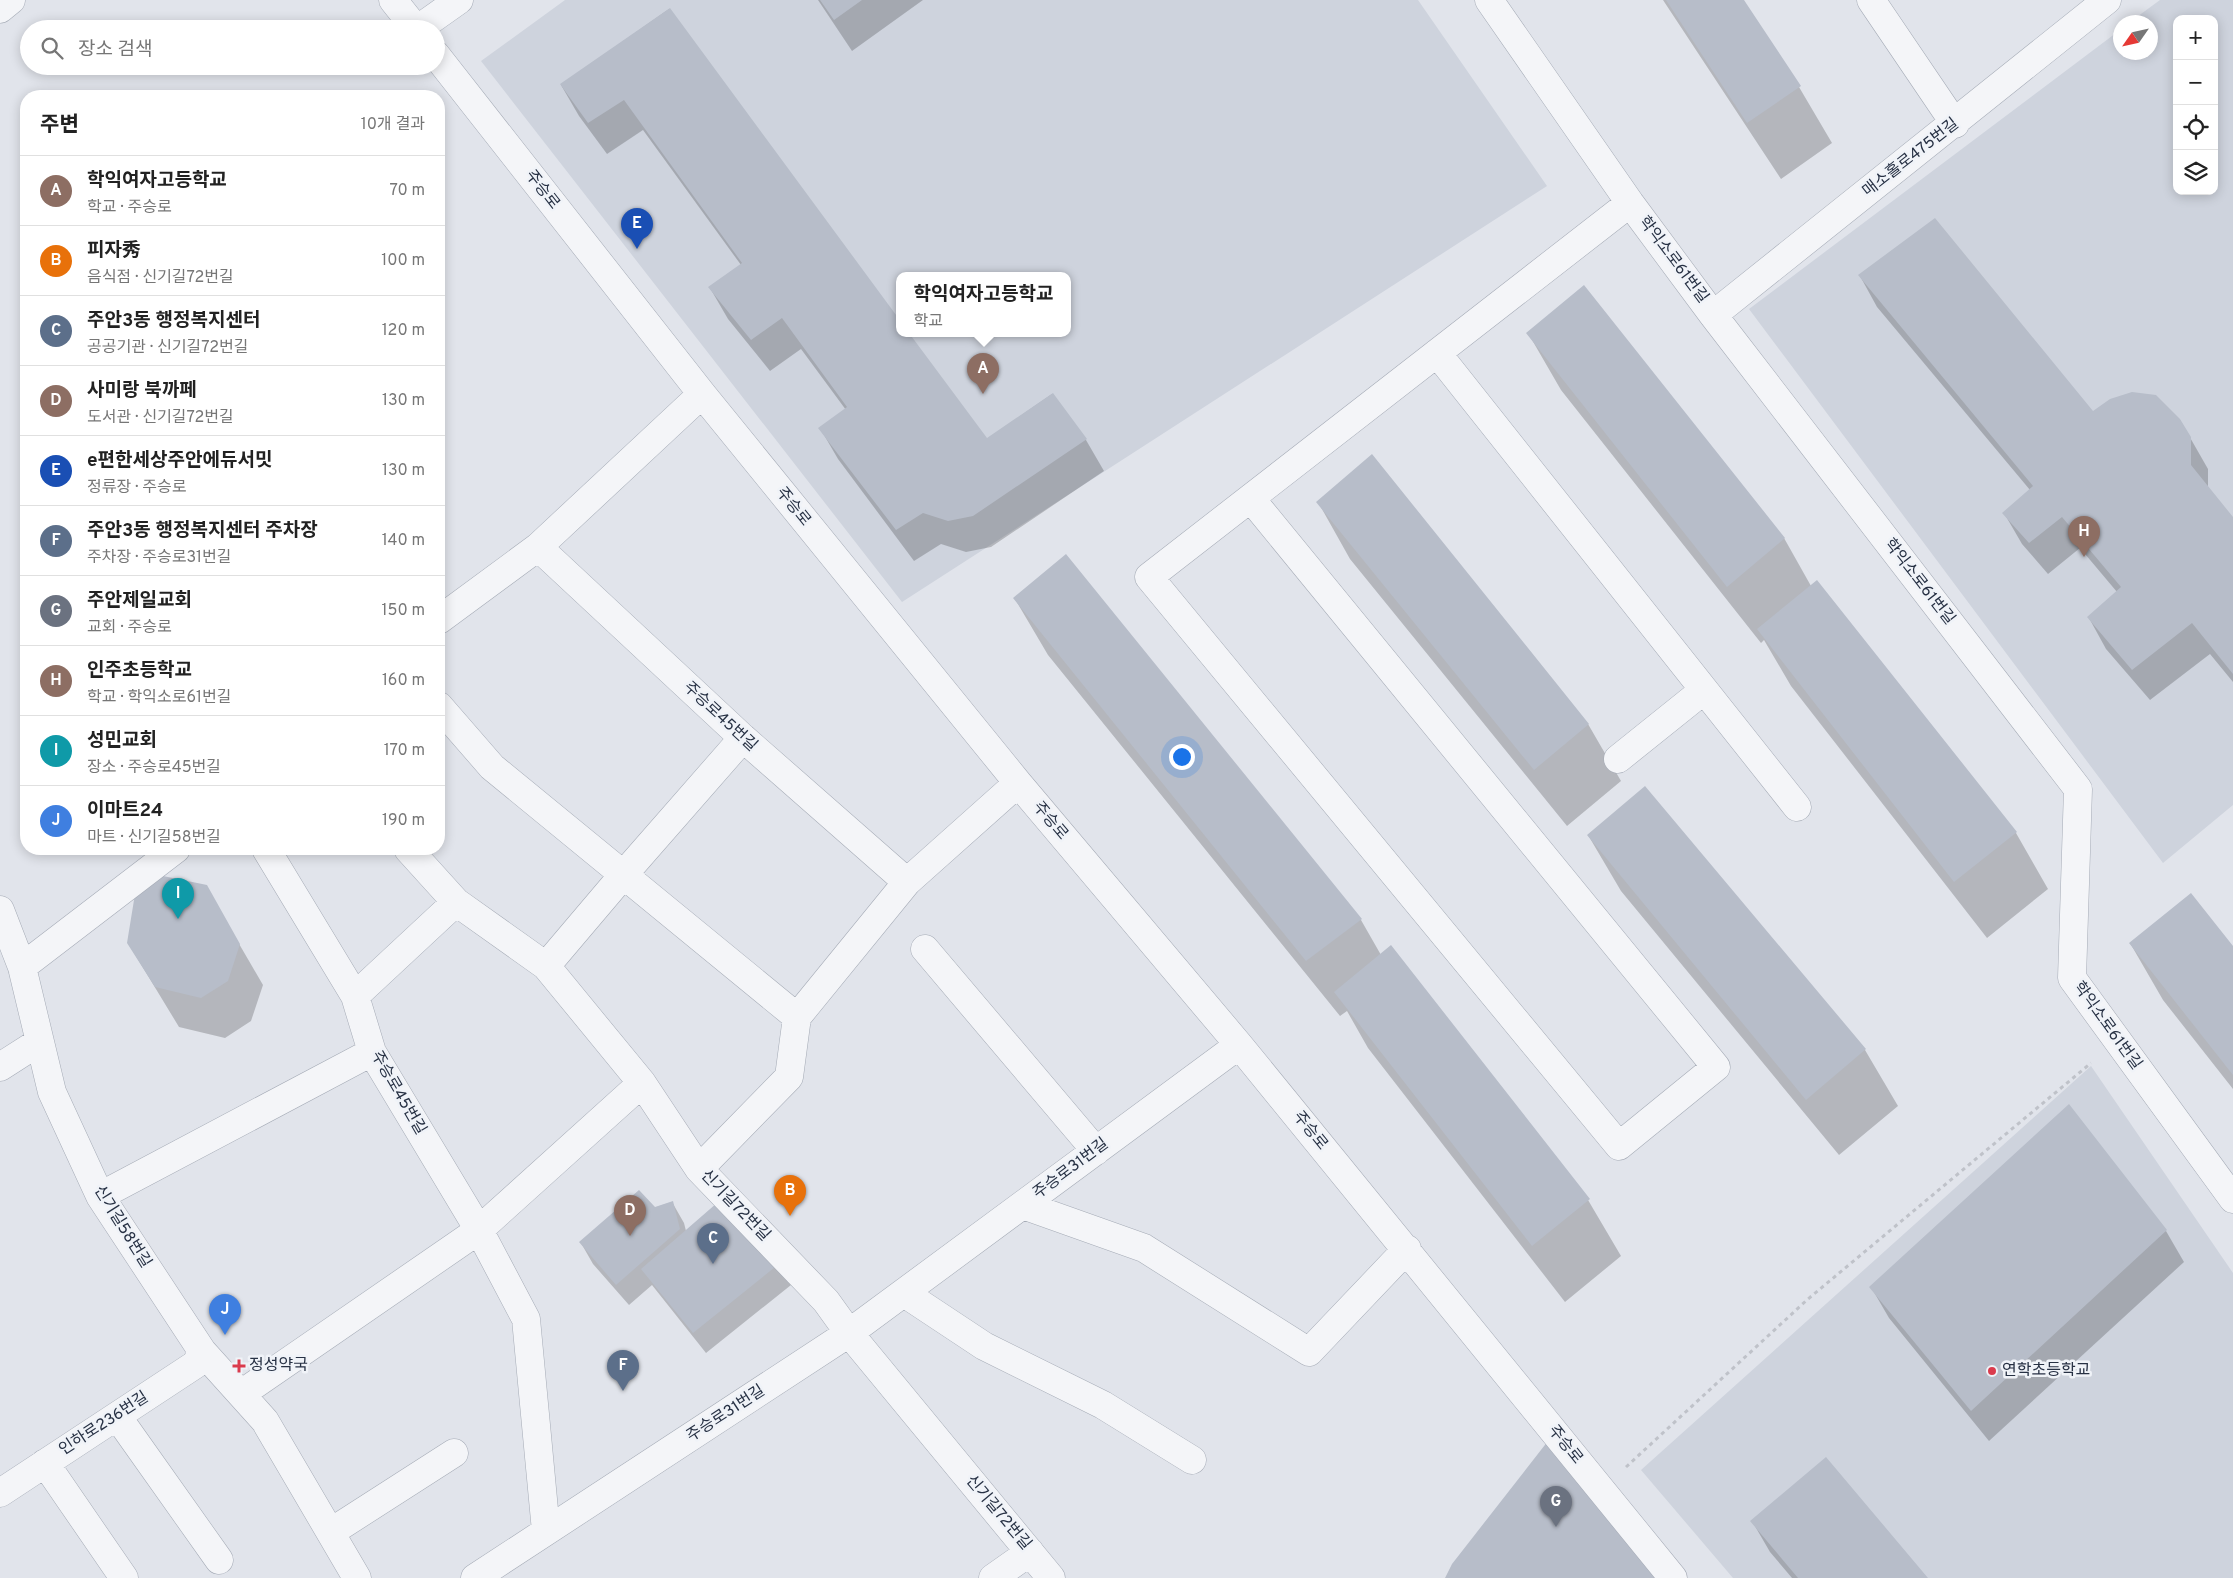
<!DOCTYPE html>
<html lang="ko">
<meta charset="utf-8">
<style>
body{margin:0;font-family:Overpass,"Noto Sans KR",sans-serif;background:#f6f6f6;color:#222}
.controls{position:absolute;right:15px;top:15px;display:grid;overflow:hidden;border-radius:10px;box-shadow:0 2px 12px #0003}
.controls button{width:45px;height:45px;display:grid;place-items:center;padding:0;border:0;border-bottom:1px solid #e0e0e0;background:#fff;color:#222;font:25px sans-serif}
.compass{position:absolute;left:2113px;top:15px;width:45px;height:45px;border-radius:50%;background:#fff;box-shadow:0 2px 12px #0003;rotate:236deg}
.you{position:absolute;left:1181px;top:756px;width:18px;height:18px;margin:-12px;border:4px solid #fff;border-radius:50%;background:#1a73e8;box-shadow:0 0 0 8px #1a73e833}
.badge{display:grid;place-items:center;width:32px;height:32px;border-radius:50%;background:#da3b4d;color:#fff;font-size:16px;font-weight:700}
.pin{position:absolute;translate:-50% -41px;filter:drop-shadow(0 1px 2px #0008)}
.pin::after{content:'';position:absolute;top:26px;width:18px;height:15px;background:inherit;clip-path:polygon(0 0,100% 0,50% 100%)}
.popup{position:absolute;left:896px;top:272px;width:175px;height:65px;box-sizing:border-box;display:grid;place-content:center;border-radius:10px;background:#fff;filter:drop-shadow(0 1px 4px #0005);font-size:16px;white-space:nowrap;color:#767676}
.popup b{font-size:19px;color:#222}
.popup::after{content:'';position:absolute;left:50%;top:100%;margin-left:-10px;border:10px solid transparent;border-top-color:#fff}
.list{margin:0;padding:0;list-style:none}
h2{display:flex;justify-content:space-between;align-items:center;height:65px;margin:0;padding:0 20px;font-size:21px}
h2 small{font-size:16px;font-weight:400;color:#767676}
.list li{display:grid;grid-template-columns:32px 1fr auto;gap:15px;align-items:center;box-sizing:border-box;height:70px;padding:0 20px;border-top:1px solid #e0e0e0}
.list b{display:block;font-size:19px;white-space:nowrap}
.list p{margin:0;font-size:16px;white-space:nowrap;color:#767676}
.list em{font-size:16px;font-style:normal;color:#767676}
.icon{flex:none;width:28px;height:28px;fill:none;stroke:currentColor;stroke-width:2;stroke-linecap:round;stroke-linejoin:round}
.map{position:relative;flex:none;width:2233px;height:1578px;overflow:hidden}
.search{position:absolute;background:#fff;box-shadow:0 2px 12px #0003;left:20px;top:20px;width:425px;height:55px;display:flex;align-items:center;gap:12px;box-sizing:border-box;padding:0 18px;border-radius:28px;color:#767676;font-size:19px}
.panel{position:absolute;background:#fff;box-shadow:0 2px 12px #0003;left:20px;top:90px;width:425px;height:765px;border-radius:20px}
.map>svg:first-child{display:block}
.built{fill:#ced3dd;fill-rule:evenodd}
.shadow{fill:#0003}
.building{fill:#b7bdc9}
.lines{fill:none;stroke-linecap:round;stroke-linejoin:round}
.minor-casing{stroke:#a5abb6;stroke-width:29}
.path{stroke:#bfc2c9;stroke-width:3;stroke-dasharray:4 4;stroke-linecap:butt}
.minor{stroke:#f4f5f8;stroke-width:28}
.poi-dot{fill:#da3b4d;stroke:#f0f3f8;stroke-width:2}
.labels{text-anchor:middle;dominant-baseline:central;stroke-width:5;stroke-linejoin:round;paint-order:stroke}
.street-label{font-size:16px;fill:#273144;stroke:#f0f3f8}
.poi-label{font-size:16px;fill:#273144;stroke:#f0f3f8;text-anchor:start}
</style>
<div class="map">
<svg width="2233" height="1578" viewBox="0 0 2233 1578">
<rect width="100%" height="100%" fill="#e1e4eb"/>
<path class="built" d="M565 0H1418L1547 186 902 602 481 61ZM899 275H1067V333H899Z
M2160 0H2233V805L2163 863 1749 309 2120 30V52H2150V22H2130ZM2177 19H2214V191H2177Z
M2091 1066 2233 1273V1578H1733L1641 1470Z"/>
<path class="shadow" d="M818 0H923L852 51Z
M1663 0H1743L1799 87 1832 143 1781 179Z
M669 9 899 322V333H907L986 440 1052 394 1086 440 1104 471 991 547 966 552 941 544 914 561 838 459 820 428 846 410 801 349 770 371 728 319 710 288 741 265 643 130 607 154 579 116 561 85Z
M1860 276 2093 413 2180 420 2208 469V488L2233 519V682L2210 654 2150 700 2106 649 2089 618 2117 592 2080 548 2048 574 2022 544 2004 513 2030 490 1877 307Z
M1528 333 1784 538 1811 586 2016 833 2048 889 1987 938 1791 686 1764 640 1761 643 1561 390Z
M1318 502 1588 724 1621 781 1567 826 1350 559Z
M1015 599 1361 920 1381 955 1588 1200 1621 1256 1565 1302 1368 1048 1347 1011 1340 1016 1048 655Z
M1645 788 1865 1050 1898 1106 1839 1155 1621 891 1588 835Z
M206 887 263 985 251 1021 225 1038 179 1027 128 943Z
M2130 943 2233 948V1089L2163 1000Z
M725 1198 796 1281 706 1353 652 1285 629 1305 593 1264 581 1243 672 1202 684 1223 686 1231Z
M2166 1231 2184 1262 1989 1441 1889 1318 1871 1287Z
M1752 1521 1926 1578H1792L1770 1552Z"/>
<path class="building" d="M820 0H862L834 20Z
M1666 0H1744L1801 86 1747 123Z
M670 8 899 319V333H909L987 438 1053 393 1087 439 973 516 948 521 923 513 896 530 818 428 847 407 782 318 751 340 708 287 742 263 624 100 588 123 560 84Z
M1935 218 2093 411 2110 399 2132 392 2156 395 2180 419 2191 437V465L2233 517V674L2192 623 2132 670 2087 617 2121 587 2062 517 2029 543 2002 513 2033 486 1858 275Z
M1584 285 1785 538 1727 587 1526 333Z
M1372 454 1589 724 1534 770 1316 502Z
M1066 554 1362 919 1306 961 1013 598Z
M1817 580 2017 832 1954 882 1757 629Z
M1645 786 1866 1049 1806 1100 1587 835Z
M163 876 207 885 240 944 228 981 201 998 155 987 127 943 135 894Z
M2191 893 2233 946V1075L2129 943Z
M1391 945 1590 1199 1532 1246 1334 992Z
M2069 1104 2167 1230 1971 1411 1869 1287Z
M639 1190 655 1207 673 1201 680 1229 616 1285 579 1242Z
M725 1196 785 1259 693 1333 641 1269Z
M1555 1432 1673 1578H1445L1452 1564Z
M1826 1457 1928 1578H1798L1750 1521Z"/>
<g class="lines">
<defs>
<path id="minor" d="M393 0 416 29
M1489 0 1630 203 1713 315 2078 789 2072 978 2233 1199
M1871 0 1955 124
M0 9 11 0
M418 29 459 0
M436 55 702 394 1018 783 1239 1045 1673 1578
M1713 315 2107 0
M1437 353 1797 807
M1252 500 1716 1067 1619 1146 1149 577 1630 203
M538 547 743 738 907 882
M439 620 538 547 702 394
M439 706 492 767 797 1017
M1618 759 1704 690
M266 849 355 996 372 1052 479 1230 526 1319 546 1531
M408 849 456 902 546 966 642 1083 699 1169 826 1301 849 1333 1051 1578
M0 910 22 967 52 1092 100 1196 202 1351 265 1421 357 1578
M925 949 1096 1151
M546 966 624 874 743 738
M22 967 176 849
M355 996 456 902
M0 1067 39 1042
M699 1169 789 1077 797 1017 907 882 1018 783
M100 1196 372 1052
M1023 1205 1144 1248 1309 1352 1407 1249
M904 1293 984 1346 1103 1405 1192 1460
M241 1394 479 1230 642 1083
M117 1416 219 1560
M45 1463 124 1578
M0 1493 196 1364 202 1351
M331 1532 454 1453
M475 1578 849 1333 1239 1045
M993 1578 1030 1552"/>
</defs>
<use href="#minor" class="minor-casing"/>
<path class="path" d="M1626 1467 1808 1299 2091 1063"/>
<use href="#minor" class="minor"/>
</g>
<g class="poi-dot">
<path d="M236.5 1358.5h5v5h5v5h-5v5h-5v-5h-5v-5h5z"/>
<circle cx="1992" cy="1371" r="5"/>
</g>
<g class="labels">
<g class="street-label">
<text transform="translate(1911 158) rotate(-38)">매소홀로475번길</text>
<text transform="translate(542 190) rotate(52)">주승로</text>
<text transform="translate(1673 260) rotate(53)">학익소로61번길</text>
<text transform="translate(793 507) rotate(51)">주승로</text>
<text transform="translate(1919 582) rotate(52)">학익소로61번길</text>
<text transform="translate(720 717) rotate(43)">주승로45번길</text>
<text transform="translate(1050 821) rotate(50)">주승로</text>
<text transform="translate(2107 1026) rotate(54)">학익소로61번길</text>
<text transform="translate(398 1093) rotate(60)">주승로45번길</text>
<text transform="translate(1310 1131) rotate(51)">주승로</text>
<text transform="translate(1071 1169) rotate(-37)">주승로31번길</text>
<text transform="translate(735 1206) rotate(46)">신기길72번길</text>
<text transform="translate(122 1227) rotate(58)">신기길58번길</text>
<text transform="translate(726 1414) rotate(-33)">주승로31번길</text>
<text transform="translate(104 1424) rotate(-33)">인하로236번길</text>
<text transform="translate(1565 1445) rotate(51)">주승로</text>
<text transform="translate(998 1513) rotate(50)">신기길72번길</text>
</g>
<g class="poi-label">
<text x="249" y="1366">정성약국</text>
<text x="2002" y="1371">연학초등학교</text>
</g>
</g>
</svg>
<div class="controls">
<button>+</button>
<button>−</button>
<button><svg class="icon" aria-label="locate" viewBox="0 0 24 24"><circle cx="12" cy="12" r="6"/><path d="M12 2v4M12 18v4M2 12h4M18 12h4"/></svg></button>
<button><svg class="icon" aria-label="layers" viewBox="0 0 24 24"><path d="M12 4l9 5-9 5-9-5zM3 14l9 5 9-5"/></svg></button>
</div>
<svg class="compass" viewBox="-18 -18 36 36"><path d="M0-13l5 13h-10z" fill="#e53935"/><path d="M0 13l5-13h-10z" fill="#767676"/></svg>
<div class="you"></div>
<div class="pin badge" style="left:983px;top:394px;background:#8d6e63">A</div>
<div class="popup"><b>학익여자고등학교</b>학교</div>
<div class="pin badge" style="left:790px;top:1216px;background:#e8710a">B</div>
<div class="pin badge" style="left:713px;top:1264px;background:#5c6f8a">C</div>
<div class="pin badge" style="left:630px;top:1236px;background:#8d6e63">D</div>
<div class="pin badge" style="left:637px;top:249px;background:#1a4fb4">E</div>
<div class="pin badge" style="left:623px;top:1391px;background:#5c6f8a">F</div>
<div class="pin badge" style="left:1556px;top:1527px;background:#6b7280">G</div>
<div class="pin badge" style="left:2084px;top:557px;background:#8d6e63">H</div>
<div class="pin badge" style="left:178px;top:919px;background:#0f9aa8">I</div>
<div class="pin badge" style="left:225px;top:1335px;background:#3f7fe0">J</div>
<div class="search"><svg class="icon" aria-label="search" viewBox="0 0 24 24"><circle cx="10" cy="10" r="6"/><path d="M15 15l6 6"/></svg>장소 검색</div>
<section class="panel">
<h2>주변<small>10개 결과</small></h2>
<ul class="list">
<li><span class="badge" style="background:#8d6e63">A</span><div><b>학익여자고등학교</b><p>학교 · 주승로</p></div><em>70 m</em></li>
<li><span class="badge" style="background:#e8710a">B</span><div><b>피자秀</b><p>음식점 · 신기길72번길</p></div><em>100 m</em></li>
<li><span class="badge" style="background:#5c6f8a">C</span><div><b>주안3동 행정복지센터</b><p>공공기관 · 신기길72번길</p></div><em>120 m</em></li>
<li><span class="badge" style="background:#8d6e63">D</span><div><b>사미랑 북까페</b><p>도서관 · 신기길72번길</p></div><em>130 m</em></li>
<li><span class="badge" style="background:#1a4fb4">E</span><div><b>e편한세상주안에듀서밋</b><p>정류장 · 주승로</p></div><em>130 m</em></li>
<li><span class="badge" style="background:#5c6f8a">F</span><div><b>주안3동 행정복지센터 주차장</b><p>주차장 · 주승로31번길</p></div><em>140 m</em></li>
<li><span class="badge" style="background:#6b7280">G</span><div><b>주안제일교회</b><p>교회 · 주승로</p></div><em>150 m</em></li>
<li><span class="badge" style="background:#8d6e63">H</span><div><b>인주초등학교</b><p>학교 · 학익소로61번길</p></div><em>160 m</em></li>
<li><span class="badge" style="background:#0f9aa8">I</span><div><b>성민교회</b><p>장소 · 주승로45번길</p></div><em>170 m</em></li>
<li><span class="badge" style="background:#3f7fe0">J</span><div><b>이마트24</b><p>마트 · 신기길58번길</p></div><em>190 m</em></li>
</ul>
</section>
</div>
